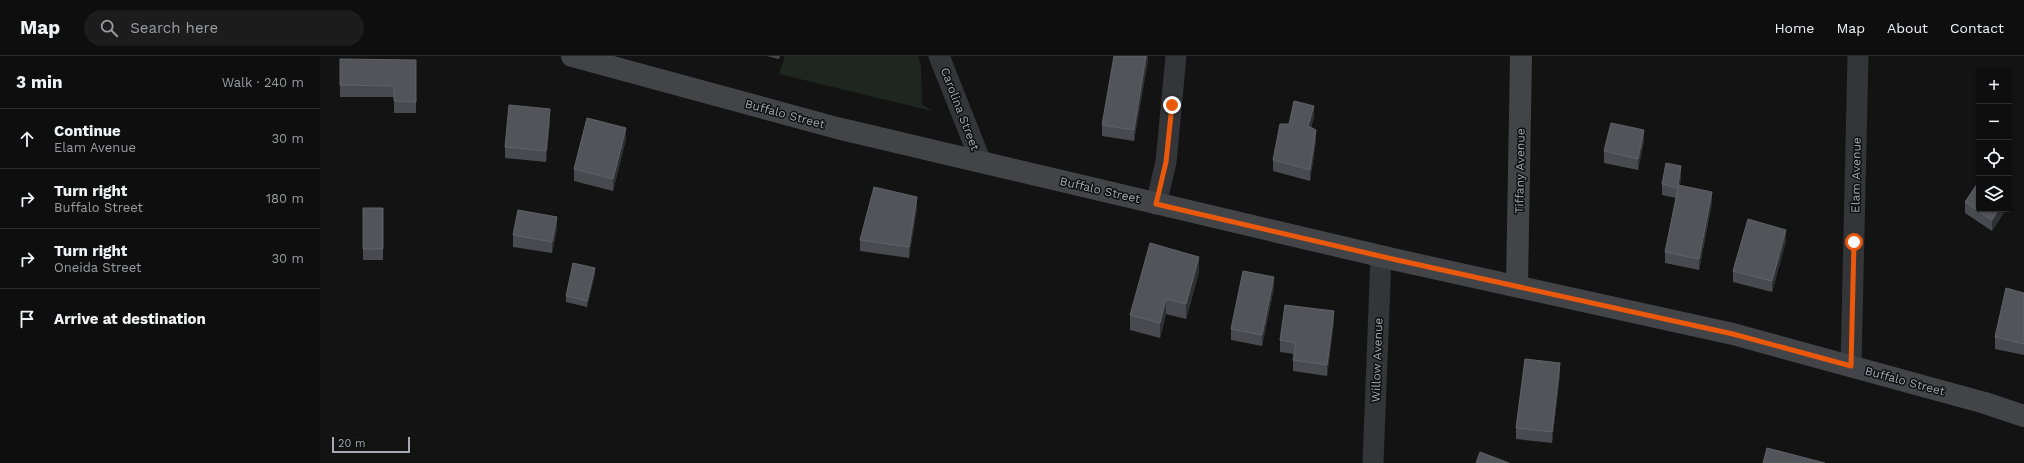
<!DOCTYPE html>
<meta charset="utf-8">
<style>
body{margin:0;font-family:"Work Sans",sans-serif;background:#1c1c1d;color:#f1f3f6}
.controls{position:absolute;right:12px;top:12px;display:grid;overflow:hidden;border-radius:4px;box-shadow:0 1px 3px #0004}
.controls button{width:36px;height:36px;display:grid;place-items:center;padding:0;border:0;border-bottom:1px solid #2e2e2f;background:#0e0e0f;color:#f1f3f6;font:20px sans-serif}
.scale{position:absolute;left:12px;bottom:10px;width:78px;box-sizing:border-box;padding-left:4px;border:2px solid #a6a9b3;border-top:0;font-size:11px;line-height:14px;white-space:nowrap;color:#a6a9b3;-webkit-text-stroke:3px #0e0e0f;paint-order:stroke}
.stop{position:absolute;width:12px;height:12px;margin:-9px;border:3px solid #ea580c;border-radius:50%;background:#fff}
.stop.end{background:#ea580c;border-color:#fff;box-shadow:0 1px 4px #0008}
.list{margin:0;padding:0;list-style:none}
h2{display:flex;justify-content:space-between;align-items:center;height:52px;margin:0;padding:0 16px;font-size:17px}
h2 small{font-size:13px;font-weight:400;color:#9b9c9e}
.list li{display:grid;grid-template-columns:26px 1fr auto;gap:12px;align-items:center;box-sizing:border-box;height:60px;padding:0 16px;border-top:1px solid #2e2e2f}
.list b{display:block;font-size:15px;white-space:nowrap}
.list p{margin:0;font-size:13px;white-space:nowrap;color:#9b9c9e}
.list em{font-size:13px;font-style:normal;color:#9b9c9e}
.icon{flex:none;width:22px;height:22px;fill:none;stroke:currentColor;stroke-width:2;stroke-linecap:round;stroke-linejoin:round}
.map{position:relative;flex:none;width:1704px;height:407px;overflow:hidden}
header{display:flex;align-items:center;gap:24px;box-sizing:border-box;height:56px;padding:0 20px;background:#0e0e0f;border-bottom:1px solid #2e2e2f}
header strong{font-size:19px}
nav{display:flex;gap:22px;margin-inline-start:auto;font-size:14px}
.search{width:280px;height:36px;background:#1c1c1d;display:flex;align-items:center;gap:10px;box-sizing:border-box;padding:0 14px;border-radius:22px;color:#9b9c9e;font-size:15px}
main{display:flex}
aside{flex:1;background:#0e0e0f}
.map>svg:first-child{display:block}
.green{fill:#1f2620}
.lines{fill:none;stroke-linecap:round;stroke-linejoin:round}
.street{stroke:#343539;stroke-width:21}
.secondary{stroke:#424448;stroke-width:22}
.wall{fill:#494a4f}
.shaded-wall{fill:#2f3033}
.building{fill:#535459;stroke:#606267}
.route{stroke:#ea580c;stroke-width:5}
.labels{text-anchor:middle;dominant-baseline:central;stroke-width:3;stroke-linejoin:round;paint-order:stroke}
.street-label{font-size:12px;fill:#a6a9b3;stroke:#0e0e0f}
</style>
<header>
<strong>Map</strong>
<div class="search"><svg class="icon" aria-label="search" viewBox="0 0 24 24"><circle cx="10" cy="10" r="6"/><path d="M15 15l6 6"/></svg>Search here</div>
<nav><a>Home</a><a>Map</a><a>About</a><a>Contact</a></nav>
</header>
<main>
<aside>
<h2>3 min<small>Walk · 240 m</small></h2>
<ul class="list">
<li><svg class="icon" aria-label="ahead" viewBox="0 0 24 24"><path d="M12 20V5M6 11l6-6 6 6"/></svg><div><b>Continue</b><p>Elam Avenue</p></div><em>30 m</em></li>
<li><svg class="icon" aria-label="right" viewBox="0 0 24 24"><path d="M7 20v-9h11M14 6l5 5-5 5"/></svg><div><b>Turn right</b><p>Buffalo Street</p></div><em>180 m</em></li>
<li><svg class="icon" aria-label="right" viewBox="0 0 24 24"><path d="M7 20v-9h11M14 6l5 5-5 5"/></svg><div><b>Turn right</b><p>Oneida Street</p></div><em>30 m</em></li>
<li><svg class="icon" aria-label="arrive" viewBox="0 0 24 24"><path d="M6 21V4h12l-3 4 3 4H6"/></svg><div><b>Arrive at destination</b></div></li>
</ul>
</aside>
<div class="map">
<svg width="1704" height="407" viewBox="0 0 1704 407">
<rect width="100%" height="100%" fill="#131314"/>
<path class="green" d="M465 0H598L601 9 602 48 612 55 459 18Z"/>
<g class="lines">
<path class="street" d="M619 0 661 106
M836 148 846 106 856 0
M1531 310 1538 0
M1053 407 1061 200"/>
<path class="secondary" d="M252 0 517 72 661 106 1077 204 1413 278 1665 347 1704 360
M1197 230 1201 0"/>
</g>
<path class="wall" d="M447 0H460L459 3Z
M828 0V4L814 85 782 80V69Z
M96 4V57H74V41H20V29Z
M994 61 991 72 996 85 990 125 953 115V104L969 68Z
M230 64 226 106 185 102V91Z
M306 83 293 135 254 125V113Z
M1324 85 1318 114 1284 107V95Z
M1361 121 1360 129 1392 147 1379 214 1345 207V196L1356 142 1342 139V128Z
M1645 146 1659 153H1686L1672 175 1645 157Z
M43 152H63V204H43Z
M597 152 589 202 540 195V184Z
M237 172 232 197 193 191V179Z
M1466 185 1452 236 1413 226V215Z
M879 216 866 263 846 258 840 282 810 274V259Z
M275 218 267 251 246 246V240Z
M954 232 942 290 911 284V273Z
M1704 237V299L1675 293V281Z
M1014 266 1007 320 973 315V304L974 298 960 296V284Z
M1240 318 1232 387 1196 383V372Z"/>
<path class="shaded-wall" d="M826 0H828V4L814 85V74Z
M994 50V61L988 82V70Z
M230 53V64L226 106V95Z
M306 72V83L293 135V123Z
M996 74V85L990 125V114Z
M1324 74V85L1318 114V103Z
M1361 110V121L1358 139V129Z
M1392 136V147L1379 214V203Z
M1690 137V148L1689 149V138Z
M597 141V152L589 202V191Z
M1679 153H1686L1672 175V164Z
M237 161V172L232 197V186Z
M1466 174V185L1452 236V225Z
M879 201V216L866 263V248Z
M275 212V218L267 251V245Z
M954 221V232L942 290V279Z
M846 243V258L840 282V267Z
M1014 255V266L1007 320V309Z
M1240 307V318L1232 387V376Z"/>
<path class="building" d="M794 0H826L814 74 782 69Z
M20 3 96 4V46L74 45V30L20 29Z
M974 45 994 50 988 70 996 74 990 114 953 104 960 68H969Z
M189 49 230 53 226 95 185 91Z
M267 62 306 72 293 123 254 113Z
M1291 67 1324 74 1318 103 1284 95Z
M1346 107 1361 110 1358 129 1392 136 1379 203 1345 196 1358 132 1342 128Z
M1659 125V153H1679L1672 164 1645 146Z
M554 131 597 141 589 191 540 184Z
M43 152H63V193H43Z
M198 154 237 161 232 186 193 179Z
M1428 163 1466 174 1452 225 1413 215Z
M830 187 879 201 866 248 846 243 840 267 810 259Z
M253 207 275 212 267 245 246 240Z
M923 215 954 221 942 279 911 273Z
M1686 232 1704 237V288L1675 281Z
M965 249 1014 255 1007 309 973 304 976 287 960 284Z
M1205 303 1240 307 1232 376 1196 372Z
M1447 392 1505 407H1443Z
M1160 396 1189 407H1156Z"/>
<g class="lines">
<path class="route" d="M852 49 846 106 836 148 1077 204 1413 278 1531 310 1534 186"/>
</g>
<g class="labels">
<g class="street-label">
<text transform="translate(640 53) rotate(69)">Carolina Street</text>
<text transform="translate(465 58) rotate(15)">Buffalo Street</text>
<text transform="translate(1200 115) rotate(-89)">Tiffany Avenue</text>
<text transform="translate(1536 119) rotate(-89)">Elam Avenue</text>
<text transform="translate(780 134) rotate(13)">Buffalo Street</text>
<text transform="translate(1057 304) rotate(-88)">Willow Avenue</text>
<text transform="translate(1585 325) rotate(15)">Buffalo Street</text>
</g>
</g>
</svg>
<div class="controls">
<button>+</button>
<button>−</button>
<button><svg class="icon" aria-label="locate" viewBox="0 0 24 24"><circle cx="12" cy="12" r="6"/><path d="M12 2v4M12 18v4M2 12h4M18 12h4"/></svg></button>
<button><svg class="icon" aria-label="layers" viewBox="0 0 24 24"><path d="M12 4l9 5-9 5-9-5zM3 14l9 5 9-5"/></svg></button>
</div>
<div class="scale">20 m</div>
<div class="stop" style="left:1534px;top:186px"></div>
<div class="stop end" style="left:852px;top:49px"></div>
</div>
</main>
